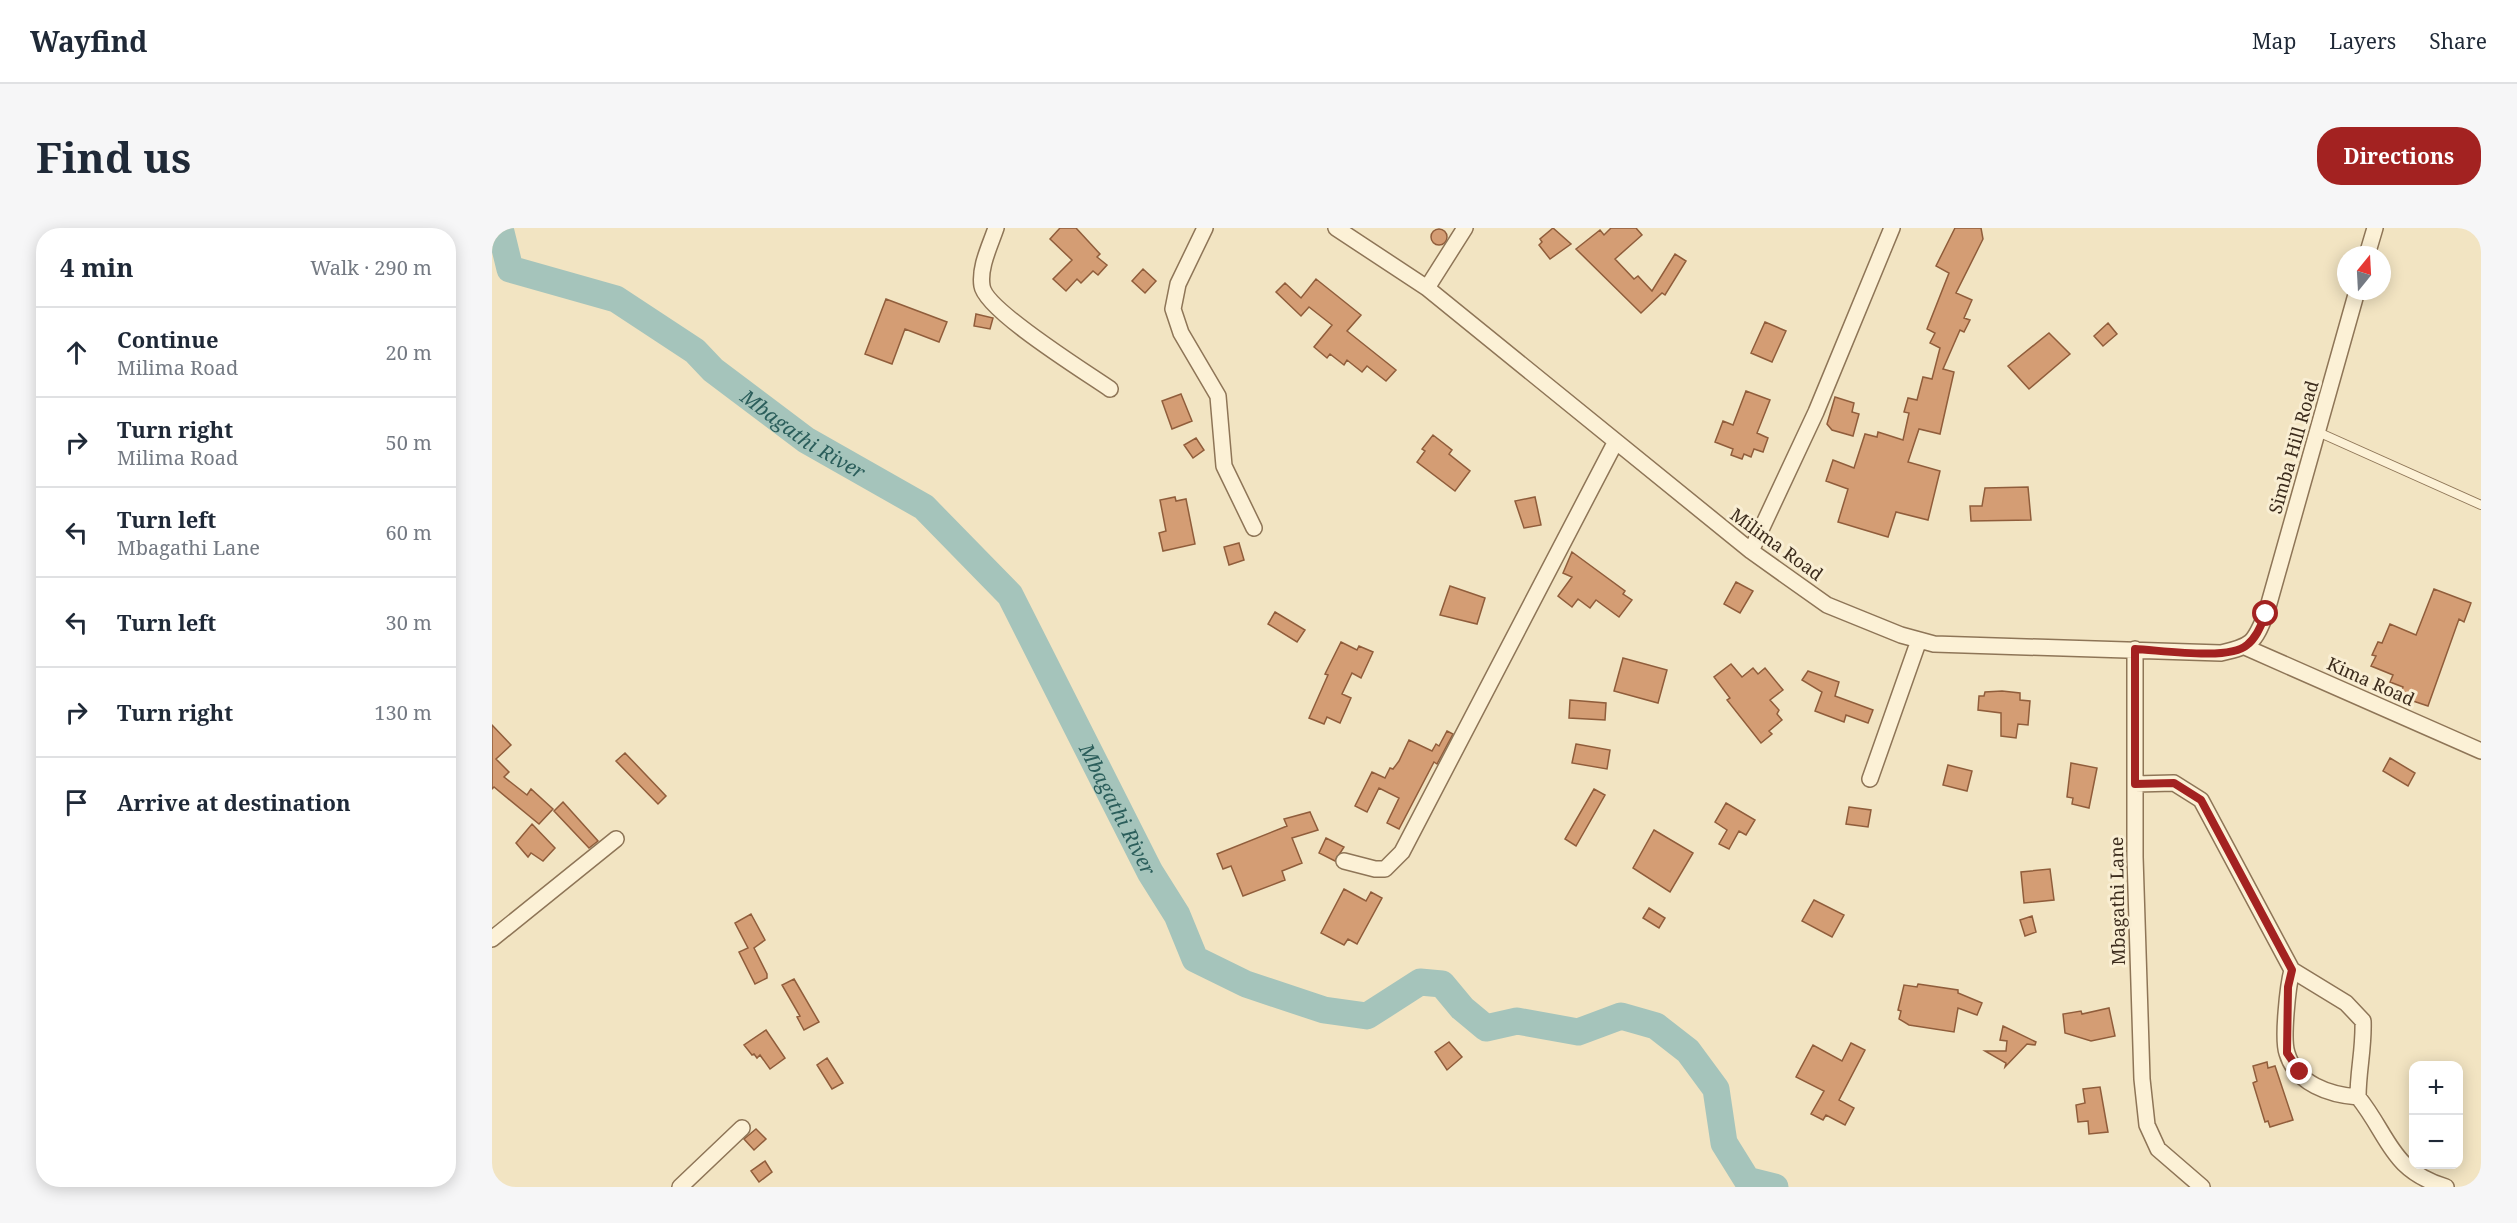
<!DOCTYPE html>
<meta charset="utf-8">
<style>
body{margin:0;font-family:"Noto Serif",serif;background:#f6f6f7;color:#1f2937}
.controls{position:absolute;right:18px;bottom:18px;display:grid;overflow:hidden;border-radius:12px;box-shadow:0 3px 15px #0003}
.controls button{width:54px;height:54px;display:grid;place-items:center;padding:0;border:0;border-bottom:2px solid #e0e1e3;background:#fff;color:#1f2937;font:30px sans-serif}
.compass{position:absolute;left:1845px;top:18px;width:54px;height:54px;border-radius:50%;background:#fff;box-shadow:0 3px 15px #0003;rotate:18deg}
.stop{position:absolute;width:18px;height:18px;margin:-14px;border:4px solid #a32221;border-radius:50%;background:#fff}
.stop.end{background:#a32221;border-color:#fff;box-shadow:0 2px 6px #0008}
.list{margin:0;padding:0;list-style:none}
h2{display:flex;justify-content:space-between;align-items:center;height:78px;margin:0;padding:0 24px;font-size:26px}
h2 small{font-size:20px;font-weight:400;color:#747a83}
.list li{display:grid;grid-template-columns:39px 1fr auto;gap:18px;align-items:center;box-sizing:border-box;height:90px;padding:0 24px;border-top:2px solid #e0e1e3}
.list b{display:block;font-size:22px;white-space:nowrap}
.list p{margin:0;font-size:20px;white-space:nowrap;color:#747a83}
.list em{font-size:20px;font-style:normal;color:#747a83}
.icon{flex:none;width:33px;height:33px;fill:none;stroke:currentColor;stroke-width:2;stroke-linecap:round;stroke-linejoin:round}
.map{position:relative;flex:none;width:1989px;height:959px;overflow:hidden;border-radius:24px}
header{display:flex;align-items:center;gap:36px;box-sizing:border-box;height:84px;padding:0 30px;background:#fff;border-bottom:2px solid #e0e1e3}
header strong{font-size:28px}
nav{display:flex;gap:33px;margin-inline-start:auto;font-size:21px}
.intro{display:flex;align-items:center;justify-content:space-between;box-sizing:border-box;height:144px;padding:0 36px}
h1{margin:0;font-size:42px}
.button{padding:15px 27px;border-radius:24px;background:#a32221;color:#fff;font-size:21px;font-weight:700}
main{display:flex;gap:36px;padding:0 36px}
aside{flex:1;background:#fff;border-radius:24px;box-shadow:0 3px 15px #0003}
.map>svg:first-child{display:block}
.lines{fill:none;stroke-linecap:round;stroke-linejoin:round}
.river{stroke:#a5c4bb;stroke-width:27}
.building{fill:#d49d74;stroke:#905d3b;stroke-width:1.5}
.lane-casing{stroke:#8e7557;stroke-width:10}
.street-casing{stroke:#8e7557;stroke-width:18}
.lane{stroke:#fcf1d6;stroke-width:8}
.street{stroke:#fcf1d6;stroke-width:15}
.route{stroke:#a32221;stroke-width:8}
.labels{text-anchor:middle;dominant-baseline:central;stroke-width:6;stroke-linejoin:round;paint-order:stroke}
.street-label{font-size:18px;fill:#3c2c1d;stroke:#f9eed3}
.water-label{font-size:20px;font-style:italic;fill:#2b5e5b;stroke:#f9eed3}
</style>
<header>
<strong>Wayfind</strong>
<nav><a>Map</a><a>Layers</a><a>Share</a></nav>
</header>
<div class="intro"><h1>Find us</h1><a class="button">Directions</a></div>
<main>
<aside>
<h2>4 min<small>Walk · 290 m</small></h2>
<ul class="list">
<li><svg class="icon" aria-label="ahead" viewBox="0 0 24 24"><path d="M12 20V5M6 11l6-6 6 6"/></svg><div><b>Continue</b><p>Milima Road</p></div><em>20 m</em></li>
<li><svg class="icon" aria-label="right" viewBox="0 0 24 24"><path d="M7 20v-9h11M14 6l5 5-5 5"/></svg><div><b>Turn right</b><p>Milima Road</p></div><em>50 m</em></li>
<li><svg class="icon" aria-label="left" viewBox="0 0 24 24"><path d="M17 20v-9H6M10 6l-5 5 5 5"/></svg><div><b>Turn left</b><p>Mbagathi Lane</p></div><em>60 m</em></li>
<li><svg class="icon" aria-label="left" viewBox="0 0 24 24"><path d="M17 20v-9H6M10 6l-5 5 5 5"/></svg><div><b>Turn left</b></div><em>30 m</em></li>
<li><svg class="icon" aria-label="right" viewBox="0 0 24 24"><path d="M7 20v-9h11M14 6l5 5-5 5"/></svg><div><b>Turn right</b></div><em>130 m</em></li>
<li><svg class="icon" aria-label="arrive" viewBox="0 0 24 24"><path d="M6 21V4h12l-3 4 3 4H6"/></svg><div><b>Arrive at destination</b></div></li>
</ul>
</aside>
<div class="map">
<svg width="1989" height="959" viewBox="0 0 1989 959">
<rect width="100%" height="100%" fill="#f2e4c2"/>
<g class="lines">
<path class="river" id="s1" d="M8 0 18 41 124 71 203 123 221 142 314 212 432 279 518 367 658 644 685 687 703 731 754 756 832 782 875 788 928 754 950 756 970 780 994 800 1025 793 1086 804 1129 788 1164 798 1196 823 1224 861 1232 915 1255 952 1283 959"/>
</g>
<path class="building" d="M568 0H584L608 26 605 29 615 37 606 47 601 43 589 55 585 51 574 63 561 51 580 32 558 11Z
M1061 0 1079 16 1058 31 1047 17 1050 14 1048 11Z
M1119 0H1144L1150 7 1123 31 1142 51 1146 48 1160 63 1183 26 1194 33 1173 67 1170 65 1149 85 1084 21 1108 2 1112 7Z
M1463 0H1489L1491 11 1464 65 1480 72 1472 90 1478 92 1472 104 1468 102 1451 141 1462 144 1448 206 1427 201 1416 234 1448 243 1436 292 1404 284 1396 309 1346 294 1356 261 1334 253 1341 232 1362 240 1373 206 1385 209 1386 204 1411 212 1417 185 1412 184 1416 170 1425 172 1431 149 1440 151 1448 120 1438 115 1443 105 1435 101 1457 45 1444 38Z
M939 9a8 8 0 1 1 16 0a8 8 0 1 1-16 0Z
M651 41 664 53 653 65 640 53Z
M824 51 869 87 855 103 904 142 894 153 875 138 870 144 855 132 852 137 838 126 835 130 822 119 840 97 817 79 809 88 784 64 793 55 809 70Z
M394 71 455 94 447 114 413 101 400 136 373 126Z
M484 86 501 90 498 101 482 98Z
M1273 94 1294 103 1280 134 1259 125Z
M1616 95 1625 106 1611 118 1602 108Z
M1557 105 1578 126 1537 161 1516 138Z
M1254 163 1278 172 1265 205 1276 210 1271 224 1262 221 1259 229 1252 226 1250 231 1239 227 1241 221 1223 214 1231 193 1241 197Z
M689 166 700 193 680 201 670 173Z
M1343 169 1362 175 1360 184 1367 186 1361 208 1340 202 1335 196Z
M941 207 960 222 957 226 978 243 963 263 925 234 933 223 930 221Z
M704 210 712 222 701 230 692 217Z
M1536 259 1539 292 1479 293 1478 278H1490L1493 260Z
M683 269 684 273 694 271 703 316 671 323 667 305 674 303 668 272Z
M1043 269 1049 297 1032 300 1023 273Z
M747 315 752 332 737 337 732 319Z
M1080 324 1133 363 1131 366 1140 372 1127 389 1104 372 1098 380 1086 371 1080 379 1066 368 1080 349 1071 345Z
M1244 354 1261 363 1248 385 1232 376Z
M958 358 993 370 985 396 948 387Z
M1942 361 1979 375 1972 394 1967 391 1936 478 1921 473 1919 478 1906 474 1911 459 1898 454 1901 447 1879 438 1884 428 1880 427 1886 414 1890 415 1898 396 1924 407Z
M783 384 813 402 805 414 776 396Z
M849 414 865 422 867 418 881 424 869 450 860 445 850 466 859 470 848 495 835 489 832 496 817 490 836 447 833 446Z
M1131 430 1175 442 1166 475 1122 463Z
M1239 436 1250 449 1261 440 1266 446 1273 440 1291 462 1278 472 1287 482 1285 486 1290 492 1277 503 1280 506 1269 515 1235 472 1238 470 1222 449Z
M1316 443 1347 454 1343 468 1381 482 1376 495 1354 487 1352 494 1323 483 1330 464 1310 452Z
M1510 463 1528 465V472L1538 473 1536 497 1526 496 1524 510 1509 508V485L1486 482 1487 468H1492L1493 464Z
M1078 472 1114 475 1113 492 1077 490Z
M0 497 19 517 4 531 17 544 12 549 35 567 39 561 61 581 47 596 2 559 0 561Z
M955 503 961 506 945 536 942 534 907 601 895 595 907 570 887 560 875 584 863 578 880 544 893 550 898 540 901 541 907 533 917 512 940 523 944 516 947 518Z
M1084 516 1118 522 1115 541 1080 535Z
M133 525 174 568 166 576 124 533Z
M1898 530 1923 545 1916 558 1891 543Z
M1579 535 1605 540 1597 580 1580 576 1581 570 1575 569Z
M1456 537 1480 543 1475 563 1451 557Z
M1102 561 1113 567 1084 618 1073 611Z
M71 574 106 613 97 620 62 583Z
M1234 575 1263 592 1254 607 1247 603 1237 621 1227 616 1235 602 1223 594Z
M1357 579 1379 582 1376 599 1354 596Z
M818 584 826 602 800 610 810 635 790 643 793 652 751 668 739 638 731 641 725 626 795 598 792 591Z
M40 596 63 620 51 633 39 625 36 629 24 615Z
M1162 602 1201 625 1178 664 1141 640Z
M834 610 852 619 843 633 827 625Z
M1558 641 1562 672 1532 675 1529 644Z
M852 661 874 673 879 664 890 670 865 716 856 711 852 717 829 705Z
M1322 672 1352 687 1340 709 1310 693Z
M1157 680 1173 690 1167 700 1151 690Z
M259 686 273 712 262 720 275 746V750L263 756 247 724 256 720 243 695Z
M1540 688 1544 704 1533 708 1528 692Z
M302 751 327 794 312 802 305 789 308 788 290 757Z
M1426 756 1466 762V765L1490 775 1485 787 1466 780 1462 804 1417 797 1407 791 1409 783 1406 782 1412 757 1425 759Z
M1617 780 1623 808 1599 813 1573 805 1571 786 1589 783 1590 786Z
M1511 798 1544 814 1543 817 1535 816 1513 839 1514 835 1493 823H1514L1515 813 1508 812Z
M274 802 293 830 278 841 268 827 265 830 262 826 260 827 252 817Z
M957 814 970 829 955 842 943 824Z
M1359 815 1373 822 1347 872 1362 880 1353 897 1334 887 1331 892 1319 886 1332 863 1304 849 1321 817 1350 833Z
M335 830 351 855 340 861 325 837Z
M1775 834 1776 840 1783 838 1801 892 1778 899 1776 893 1773 894 1761 855 1765 853 1761 838Z
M1608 859 1616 904 1597 906 1596 893 1586 894 1584 877 1593 875 1591 861Z
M264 901 274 911 262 922 252 911Z
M273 933 280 944 267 954 259 943Z"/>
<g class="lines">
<defs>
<path id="lane" d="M1826 204 1989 277"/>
<path id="street" d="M504 0C498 18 487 39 490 58 493 82 595 145 618 161
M713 0 686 56 681 81 689 105 726 168 732 238 762 300
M844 0 935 60 1259 323 1335 377 1409 407 1442 416 1729 425C1760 418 1762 415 1774 386L1865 63
M1875 27 1883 0
M935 60 973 0
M1259 323 1324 184 1400 0
M1753 419 1989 523
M1643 421V629L1650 851 1655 897 1666 921 1710 959
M1378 551 1427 412
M1643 556 1682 555 1709 572 1800 742 1854 775 1871 793C1872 821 1866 842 1866 869 1898 909 1898 942 1954 959
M852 633 883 641H893L910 624 1123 215
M0 711 124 611
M1800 742C1796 757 1790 811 1795 825 1804 856 1838 867 1866 869
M188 959 250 900"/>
</defs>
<use href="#lane" class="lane-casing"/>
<use href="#street" class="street-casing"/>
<use href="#lane" class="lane"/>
<use href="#street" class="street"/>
</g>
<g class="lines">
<path class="route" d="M1774 386C1769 397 1765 409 1755 417 1737 433 1668 422 1643 421V556L1682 555 1709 572 1800 742 1796 759 1795 825 1808 844"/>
</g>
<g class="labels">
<g class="street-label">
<text transform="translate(1801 219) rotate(-74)">Simba Hill Road</text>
<text transform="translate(1285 316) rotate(36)">Milima Road</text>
<text transform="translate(1879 453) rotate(24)">Kima Road</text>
<text transform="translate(1625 673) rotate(-91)">Mbagathi Lane</text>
</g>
<g class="water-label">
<text stroke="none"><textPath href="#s1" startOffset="384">Mbagathi River</textPath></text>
<text stroke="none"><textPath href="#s1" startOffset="888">Mbagathi River</textPath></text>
</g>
</g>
</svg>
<div class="controls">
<button>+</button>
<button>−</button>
</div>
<svg class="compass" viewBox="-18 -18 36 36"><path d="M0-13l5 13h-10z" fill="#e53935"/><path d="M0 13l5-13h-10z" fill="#747a83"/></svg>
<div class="stop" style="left:1774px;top:386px"></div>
<div class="stop end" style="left:1808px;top:844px"></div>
</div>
</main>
